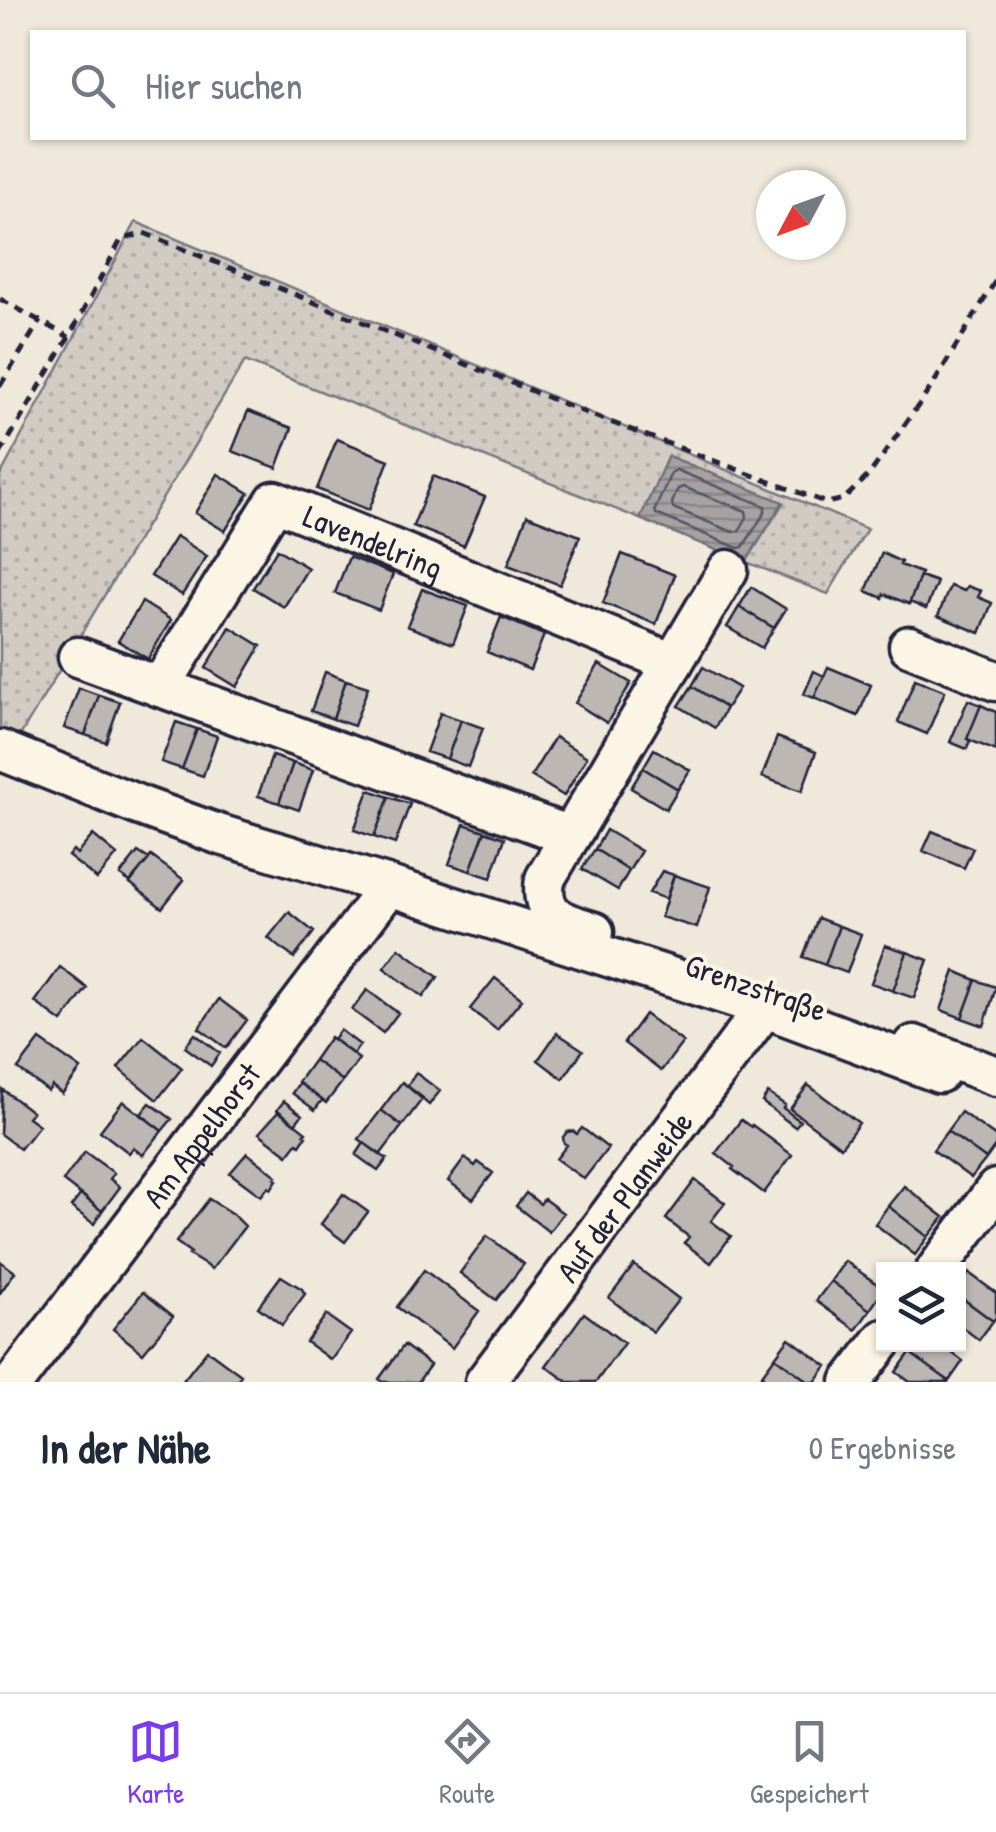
<!DOCTYPE html>
<html lang="de">
<meta charset="utf-8">
<style>
body{margin:0;font-family:"Patrick Hand",sans-serif;background:#f6f6f7;color:#1f2937}
.controls{position:absolute;right:30px;bottom:30px;display:grid;overflow:hidden;border-radius:0px;box-shadow:0 2px 8px #0004}
.controls button{width:90px;height:90px;display:grid;place-items:center;padding:0;border:0;border-bottom:2px solid #e0e1e3;background:#fff;color:#1f2937;font:50px sans-serif}
.compass{position:absolute;left:756px;top:170px;width:90px;height:90px;border-radius:50%;background:#fff;box-shadow:0 2px 8px #0004;rotate:229deg}
.list{margin:0;padding:0;list-style:none}
h2{display:flex;justify-content:space-between;align-items:center;height:130px;margin:0;padding:0 40px;font-size:42px}
h2 small{font-size:32px;font-weight:400;color:#747a83}
.icon{flex:none;width:55px;height:55px;fill:none;stroke:currentColor;stroke-width:2;stroke-linecap:round;stroke-linejoin:round}
.map{position:relative;flex:none;width:996px;height:1382px;overflow:hidden}
.search{position:absolute;background:#fff;box-shadow:0 2px 8px #0004;left:30px;right:30px;top:30px;height:110px;display:flex;align-items:center;gap:25px;box-sizing:border-box;padding:0 35px;border-radius:0px;color:#747a83;font-size:38px}
.sheet{height:310px;background:#fff}
nav{display:flex;justify-content:space-around;align-items:center;box-sizing:border-box;height:140px;border-top:2px solid #e0e1e3;background:#fff;font-size:28px;color:#747a83}
nav a{display:grid;justify-items:center;gap:5px}
nav .on{color:#7c3aed}
.map>svg:first-child{display:block}
.grass{fill:url(#grass-dots);stroke:#7a767f;stroke-width:2.5}
.water{fill:url(#water-rules);stroke:#716f79;stroke-width:2.5}
.lines{fill:none;stroke-linecap:round;stroke-linejoin:round}
.shore{stroke:#575564;stroke-width:2.5}
.building{fill:#bcb7b3;stroke:#22223b;stroke-width:2.5}
.minor-casing{stroke:#22223b;stroke-width:45}
.path{stroke:#22223b;stroke-width:5;stroke-dasharray:10 8;stroke-linecap:butt}
.minor{stroke:#fcf5e5;stroke-width:38}
.labels{text-anchor:middle;dominant-baseline:central;stroke-width:8;stroke-linejoin:round;paint-order:stroke}
.street-label{font-size:32px;fill:#22223b;stroke:#fcf5e5}
</style>
<div class="map">
<svg width="996" height="1382" viewBox="0 0 996 1382">
<defs>
<pattern id="grass-dots" width="8" height="8" patternUnits="userSpaceOnUse" patternTransform="scale(2.5)"><rect width="8" height="8" fill="#d1cbc3"/><path d="M2 2h.1M6 6h.1" fill="none" stroke="#b3aea8" stroke-width="1.8" stroke-linecap="round"/></pattern>
<pattern id="water-rules" width="6" height="5" patternUnits="userSpaceOnUse" patternTransform="scale(2.5)"><rect width="6" height="5" fill="#a6a2a2"/><path d="M0 2.5h6" fill="none" stroke="#878485"/></pattern>
</defs>
<rect width="100%" height="100%" fill="#efe8db"/>
<filter id="ink" filterUnits="userSpaceOnUse"><feTurbulence type="fractalNoise" baseFrequency=".01" numOctaves="2"/><feDisplacementMap in="SourceGraphic" scale="20" xChannelSelector="R" yChannelSelector="G"/><feConvolveMatrix kernelMatrix="1 2 1 2 8 2 1 2 1" color-interpolation-filters="sRGB"/></filter>
<g filter="url(#ink)">
<path class="grass" d="M136 222 867 529 828 594 746 562 783 503 668 456 640 519 245 361 17 741 0 733V476Z"/>
<path class="water" d="M668 456 783 502 746 562 640 519Z"/>
<g class="lines">
<path class="shore" d="M676 470 765 506V512L743 547 738 548 656 514 655 510 671 473Z
M683 487 746 511 747 517 739 531 733 532 673 508 672 503 678 489Z"/>
</g>
<path class="building" d="M248 411 292 428 277 468 232 451Z
M337 439 389 460 369 510 317 489Z
M218 474 249 493 225 531 195 513Z
M433 476 485 497 464 546 413 526Z
M527 515 580 536 560 585 508 565Z
M176 536 207 556 182 595 151 576Z
M277 549 308 568 284 607 253 588Z
M882 553 901 562 900 565 921 573 909 604 884 594 883 598 866 591Z
M622 554 675 575 656 624 603 603Z
M349 557 393 574 379 610 335 593Z
M920 576 937 582 926 609 910 602Z
M950 586 964 591 967 586 981 591 978 597 992 603 980 633 938 616Z
M751 587 786 609 774 628 739 607Z
M422 589 468 606 453 644 407 626Z
M142 602 171 620 148 659 118 641Z
M739 607 774 628 762 648 727 627Z
M501 617 544 635 530 670 487 652Z
M230 627 261 646 237 687 206 668Z
M599 664 631 683 607 723 575 703Z
M703 667 739 688 726 708 692 686Z
M828 667 871 685 858 716 814 698Z
M814 671 824 676 814 698 804 694Z
M325 672 346 680 333 719 311 711Z
M915 679 945 691 927 734 898 722Z
M346 680 368 687 354 726 333 719Z
M692 686 726 708 715 728 679 706Z
M79 688 99 695 85 735 64 728Z
M99 695 120 702 106 742 85 735Z
M968 700 981 705 967 739 970 740 967 749 950 742Z
M981 705 996 712V751L967 739Z
M440 713 461 720 447 759 426 752Z
M461 720 483 728 468 767 447 759Z
M176 722 197 729 182 769 161 762Z
M197 729 217 736 203 776 182 769Z
M555 737 587 757 564 796 531 776Z
M777 737 816 752 802 791 762 777Z
M654 749 690 770 678 789 643 768Z
M272 756 293 763 279 803 258 796Z
M293 763 313 770 299 810 279 803Z
M643 768 678 789 666 809 631 788Z
M369 790 389 797 374 837 354 830Z
M389 797 410 804 395 844 374 837Z
M464 824 485 831 470 871 449 864Z
M606 830 641 851 629 871 595 849Z
M485 831 505 838 491 878 470 871Z
M932 831 973 848 964 868 923 851Z
M93 835 117 855 97 879 68 856 73 850 77 854Z
M595 849 629 871 618 890 582 869Z
M138 852 149 859 130 882 120 875Z
M151 856 184 880 162 908 130 883Z
M662 871 674 875 666 899 649 893Z
M674 875 710 887 697 928 661 917Z
M289 912 314 932 294 958 268 938Z
M818 918 839 926 825 965 803 957Z
M839 926 861 934 847 973 825 965Z
M885 945 907 952 893 991 871 983Z
M399 948 438 977 423 997 384 968Z
M907 952 928 960 914 998 893 991Z
M60 967 87 988 62 1022 35 1002Z
M955 971 976 980 962 1018 941 1010Z
M495 978 522 999 497 1030 470 1009Z
M976 980 996 987 984 1026 962 1018Z
M367 990 398 1013 383 1033 352 1010Z
M219 999 247 1020 226 1048 199 1028Z
M645 1014 683 1042 661 1071 624 1043Z
M340 1030 360 1045 353 1054 333 1039Z
M557 1033 583 1050 563 1079 538 1060Z
M195 1034 220 1053 211 1066 185 1047Z
M143 1037 182 1068 157 1100 118 1068Z
M330 1037 359 1059 343 1081 314 1060Z
M40 1040 81 1069 62 1094 52 1086 48 1091 18 1069Z
M314 1060 343 1081 326 1103 298 1082Z
M416 1073 440 1091 429 1105 407 1086Z
M402 1082 423 1098 402 1126 381 1110Z
M299 1083 322 1100 315 1110 292 1093Z
M808 1085 859 1123 841 1147 790 1109Z
M2 1089 32 1112 28 1117 39 1125 20 1149 0 1134Z
M768 1093 785 1105 783 1108 800 1121 795 1127 762 1102Z
M123 1101 162 1131 143 1155 133 1148 129 1153 100 1131Z
M284 1101 302 1115 295 1124 277 1110Z
M150 1103 172 1119 162 1131 141 1114Z
M381 1110 402 1126 380 1155 359 1139Z
M279 1111 306 1132 304 1134 306 1136 300 1145 297 1143 288 1155 259 1133Z
M961 1112 996 1137V1145L986 1159 947 1131Z
M741 1120 751 1127 752 1125 792 1155 764 1193 732 1169 734 1167 716 1153Z
M582 1128 608 1148 584 1179 556 1159 567 1145 564 1143 563 1137 567 1132 573 1131 577 1134Z
M947 1131 986 1159 971 1178 933 1150Z
M364 1143 387 1159 378 1171 356 1155Z
M85 1152 114 1173 110 1179 120 1187 102 1211 63 1181Z
M247 1153 277 1176 275 1178 277 1180 271 1189 268 1187 261 1196 230 1173Z
M465 1158 475 1166 478 1162 493 1173 473 1199 448 1181Z
M695 1180 725 1203 711 1221 731 1236 711 1263 684 1243 689 1237 666 1219Z
M904 1186 944 1217 928 1237 888 1206Z
M526 1193 540 1204 544 1199 563 1213 549 1232 516 1206Z
M81 1194 102 1211 94 1224 71 1207Z
M343 1194 368 1212 345 1242 321 1224Z
M209 1199 234 1215 245 1226 212 1269 189 1255 191 1253 176 1242Z
M888 1206 928 1237 915 1255 875 1224Z
M487 1236 524 1264 496 1300 460 1273Z
M0 1261 15 1272 0 1293Z
M845 1261 884 1289 870 1310 831 1281Z
M634 1265 679 1299 653 1332 609 1298Z
M424 1270 479 1311 452 1348 397 1307Z
M969 1273 996 1293V1317L993 1321 958 1295V1288Z
M281 1276 302 1289 305 1294 282 1325 258 1307Z
M831 1281 870 1310 856 1330 816 1301Z
M143 1292 173 1316 143 1353 113 1329Z
M958 1295 993 1321 979 1340 958 1324Z
M584 1313 624 1343 596 1382H568L546 1366Z
M326 1315 351 1333 331 1360 306 1342Z
M789 1338 827 1366 815 1382H809L775 1357Z
M916 1344H940L963 1361 949 1381 910 1353Z
M404 1345 430 1365 418 1382H382L379 1379Z
M207 1350 241 1375 236 1382H182Z
M910 1353 949 1381 948 1382H910L896 1372Z
M775 1357 809 1382H769L761 1376Z"/>
<g class="lines">
<defs>
<g id="minor">
<path d="M909 646 996 681"/>
<path d="M78 657 570 836"/>
<path id="s1" d="M160 687 275 501 673 663"/>
<path d="M0 750 138 805 218 834 386 885 760 1006 939 1073"/>
<path d="M594 932C563 922 539 917 545 879L728 570"/>
<path d="M914 1045 996 1076"/>
<path d="M936 1270 996 1189"/>
<path id="s2" d="M14 1382 381 897 386 885"/>
<path id="s3" d="M485 1382 755 1021 760 1006"/>
<path d="M851 1382 884 1339"/>
</g>
</defs>
<use href="#minor" class="minor-casing"/>
<path class="path" d="M0 299 69 337
M0 386 40 321
M0 454 69 337 121 240 144 233 586 413 827 503 844 499 869 475 932 386 996 280"/>
<use href="#minor" class="minor"/>
</g>
</g>
<g class="labels">
<g class="street-label">
<text stroke="none"><textPath href="#s1" startOffset="325">Lavendelring</textPath></text>
<text transform="translate(756 987) rotate(19)">Grenzstraße</text>
<text stroke="none"><textPath href="#s2" startOffset="310">Am Appelhorst</textPath></text>
<text stroke="none"><textPath href="#s3" startOffset="232">Auf der Planweide</textPath></text>
</g>
</g>
</svg>
<div class="controls">
<button><svg class="icon" aria-label="layers" viewBox="0 0 24 24"><path d="M12 4l9 5-9 5-9-5zM3 14l9 5 9-5"/></svg></button>
</div>
<svg class="compass" viewBox="-18 -18 36 36"><path d="M0-13l5 13h-10z" fill="#e53935"/><path d="M0 13l5-13h-10z" fill="#747a83"/></svg>
<div class="search"><svg class="icon" aria-label="search" viewBox="0 0 24 24"><circle cx="10" cy="10" r="6"/><path d="M15 15l6 6"/></svg>Hier suchen</div>
</div>
<section class="sheet">
<h2>In der Nähe<small>0 Ergebnisse</small></h2>
<ul class="list">
</ul>
</section>
<nav>
<a class="on"><svg class="icon" aria-label="map" viewBox="0 0 24 24"><path d="M3 6l6-2 6 2 6-2v14l-6 2-6-2-6 2zM9 4v14M15 6v14"/></svg>Karte</a>
<a><svg class="icon" aria-label="directions" viewBox="0 0 24 24"><path d="M12 3l9 9-9 9-9-9zM9 14v-3h6M13 9l2 2-2 2"/></svg>Route</a>
<a><svg class="icon" aria-label="saved" viewBox="0 0 24 24"><path d="M7 4h10v16l-5-4-5 4z"/></svg>Gespeichert</a>
</nav>
